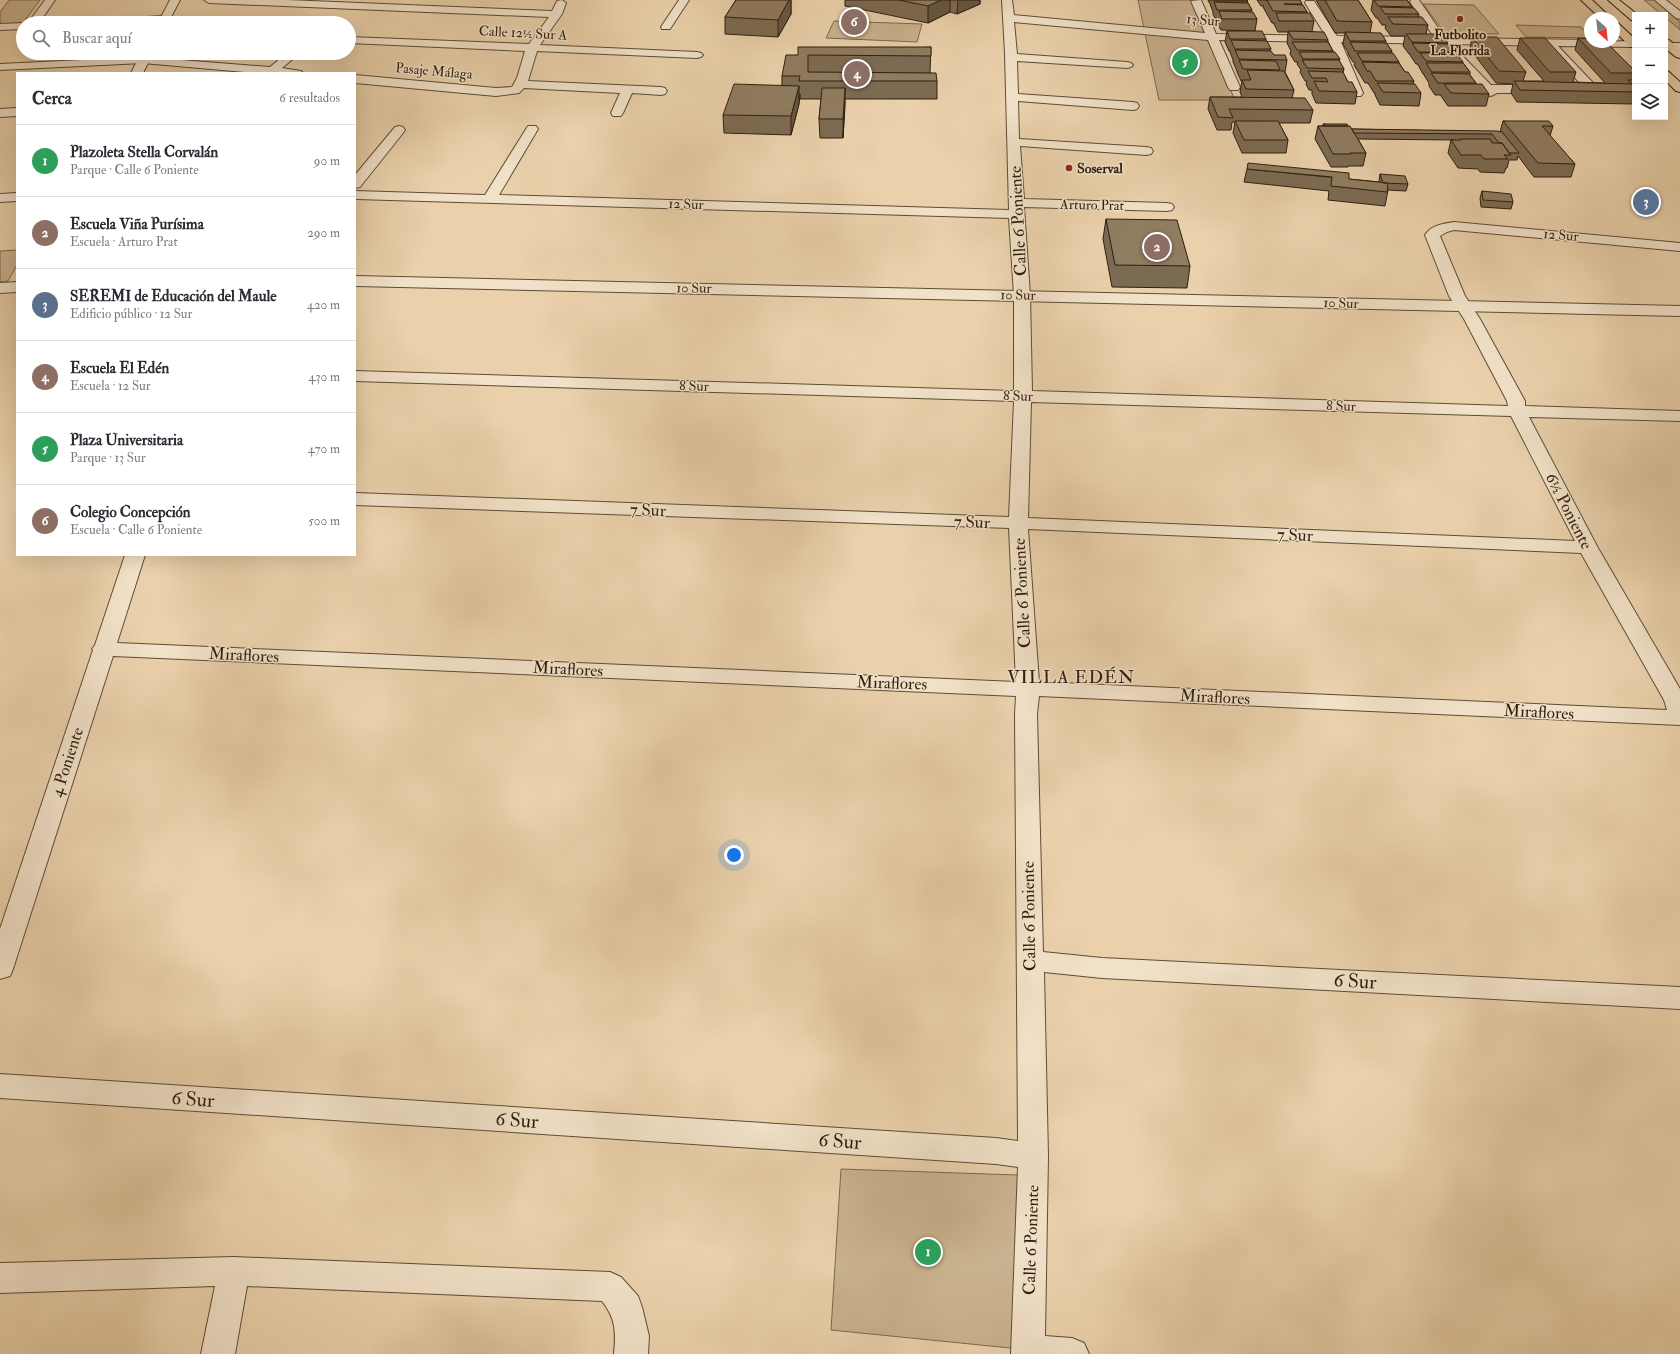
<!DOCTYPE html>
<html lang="es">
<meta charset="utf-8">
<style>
body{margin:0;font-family:"IM FELL Double Pica",serif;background:#f7f7f7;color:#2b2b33}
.controls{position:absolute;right:12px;top:12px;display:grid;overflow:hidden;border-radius:0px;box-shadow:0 4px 16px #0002}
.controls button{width:36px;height:36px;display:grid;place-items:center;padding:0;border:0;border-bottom:1px solid #e1e1e2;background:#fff;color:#2b2b33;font:20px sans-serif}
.compass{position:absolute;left:1584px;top:12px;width:36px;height:36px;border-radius:50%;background:#fff;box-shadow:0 4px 16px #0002;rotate:153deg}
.you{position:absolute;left:734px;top:855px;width:14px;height:14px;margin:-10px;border:3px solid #fff;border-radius:50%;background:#1a73e8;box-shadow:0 0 0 6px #1a73e833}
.badge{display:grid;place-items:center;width:26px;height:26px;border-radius:50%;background:#7c3aed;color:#fff;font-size:13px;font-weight:700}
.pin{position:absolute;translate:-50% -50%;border:2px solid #fff;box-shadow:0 1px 4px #0006}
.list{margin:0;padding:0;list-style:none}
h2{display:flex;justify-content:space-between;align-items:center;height:52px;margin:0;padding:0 16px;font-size:17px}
h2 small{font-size:13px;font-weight:400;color:#7c7c81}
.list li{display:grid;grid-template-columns:26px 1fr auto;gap:12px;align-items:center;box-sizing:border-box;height:72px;padding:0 16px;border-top:1px solid #e1e1e2}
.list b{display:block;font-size:15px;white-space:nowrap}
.list p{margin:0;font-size:13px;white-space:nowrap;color:#7c7c81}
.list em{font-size:13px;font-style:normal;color:#7c7c81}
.icon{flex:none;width:22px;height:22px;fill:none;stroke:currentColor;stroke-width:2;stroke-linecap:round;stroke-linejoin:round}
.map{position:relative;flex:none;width:1680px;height:1354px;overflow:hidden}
.search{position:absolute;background:#fff;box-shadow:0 4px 16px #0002;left:16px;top:16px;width:340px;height:44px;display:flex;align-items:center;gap:10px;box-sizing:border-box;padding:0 14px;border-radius:22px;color:#7c7c81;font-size:15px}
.panel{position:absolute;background:#fff;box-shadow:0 4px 16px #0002;left:16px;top:72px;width:340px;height:484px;border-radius:0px}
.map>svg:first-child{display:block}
.green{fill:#cab390;stroke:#7c6950}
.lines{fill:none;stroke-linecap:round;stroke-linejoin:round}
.minor-casing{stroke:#5e4c36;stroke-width:2}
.tertiary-casing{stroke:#5e4c36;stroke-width:2}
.primary-casing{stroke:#2f1f0f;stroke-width:2}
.minor{fill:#f1e1c8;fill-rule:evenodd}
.tertiary{fill:#f1e1c8;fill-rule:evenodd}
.primary{fill:#ead1ab;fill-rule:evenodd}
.wall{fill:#7c6b53;stroke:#2f1f0f}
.shaded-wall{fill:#655743;stroke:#2f1f0f}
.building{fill:#907c60;stroke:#2f1f0f}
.poi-dot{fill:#8f2418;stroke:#f1e1c8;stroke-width:1.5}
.labels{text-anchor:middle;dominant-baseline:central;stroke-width:3;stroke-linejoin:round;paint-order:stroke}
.far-street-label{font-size:14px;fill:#2f1f0f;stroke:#f1e1c8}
.far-poi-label{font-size:14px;font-weight:bold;fill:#2f1f0f;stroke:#f1e1c8}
.street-label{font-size:17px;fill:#2f1f0f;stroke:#f1e1c8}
.neighbourhood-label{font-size:18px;letter-spacing:1px;fill:#2f1f0f;stroke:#f1e1c8}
.near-street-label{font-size:20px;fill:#2f1f0f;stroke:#f1e1c8}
</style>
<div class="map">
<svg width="1680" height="1354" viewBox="0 0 1680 1354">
<rect width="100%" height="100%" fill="#ead1ab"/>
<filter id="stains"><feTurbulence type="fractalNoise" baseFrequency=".005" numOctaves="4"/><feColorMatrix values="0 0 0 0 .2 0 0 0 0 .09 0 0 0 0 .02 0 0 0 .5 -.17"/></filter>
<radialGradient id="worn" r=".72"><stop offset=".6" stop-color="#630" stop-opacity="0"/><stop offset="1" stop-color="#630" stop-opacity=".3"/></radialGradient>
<path class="green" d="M9 0H40L23 23 0 24V12Z
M1138 0H1191L1235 100H1159Z
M1644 0H1655L1680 22V30L1665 17V15H1662Z
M1423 4 1474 5 1499 34 1445 33Z
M834 21 922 24 917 42 826 38Z
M1516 25 1581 27 1590 36V38L1526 37Z
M17 250V265L8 281 0 282V251Z
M841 1169 1018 1175 1020 1349 831 1330Z"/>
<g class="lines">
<defs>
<path id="minor" d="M45 0H55L39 23H28Z
M204 0H287L552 11 557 1 562 0 566 3 562 14 540 45 697 52 701 53 703 55 701 57 697 58 537 51 528 81 661 87 665 88 667 91 665 94 661 95 632 93 623 113 621 116H613L611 113 620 93 524 88 519 93 496 96 355 83V75L496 88 512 87 517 78 525 51 349 43V37L529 44 549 17 209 3Z
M679 0H689L670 29H662L661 27Z
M1002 0H1012L1014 15 1205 33 1191 1 1201 0 1216 34 1326 36 1305 3 1306 1H1314L1337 36 1434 37 1410 2 1411 0H1419L1445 38 1590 40V42L1635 41V47L1558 46 1596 86 1598 89 1596 92H1588L1546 46 1451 44 1491 85H1541L1545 86 1547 89 1545 92 1541 93H1497L1491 96 1487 95 1439 44 1341 42 1363 93 1361 96H1353L1351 93 1329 42 1219 40 1240 87 1238 90H1230L1228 87 1208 40 1014 22 1017 54 1127 62 1131 63 1133 65 1131 67 1127 68 1017 61 1018 94 1133 102 1137 103 1139 106 1137 109 1133 110 1018 101 1019 139 1146 147 1151 148 1153 151 1151 154 1146 155 1020 146 1024 199 1167 203 1172 204 1174 207 1172 210 1167 211 1024 207 1030 295 1032 391 1508 406 1507 401 1464 319 1449 296 1425 235C1431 225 1443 224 1454 222L1680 243V251L1454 230 1447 232 1440 236 1465 296 1480 319 1525 401V406L1680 411V421L1529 417 1598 548 1680 689V725L1039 696 1037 714 1043 952 1102 958 1680 987V1009L1102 978 1044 972 1048 1156 1045 1336 1072 1338 1084 1343 1089 1354H1011L1018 1167 996 1164 0 1098V1074L996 1138 1018 1141 1015 714 1016 696 113 656 13 969 10 976 0 979V929L93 650 92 649 95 645 125 555H145L117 643 1016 682 1009 528 355 505V493L1009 517 1014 401 355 381V371L1014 391V295L1009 218 355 199V191L485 195 526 129 528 126H536L538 129 499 195 1009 210 1005 53ZM1031 402 1511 416 1575 541 1028 518ZM1028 529 1581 553 1664 700 1667 710 1039 682Z
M1655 0H1666L1680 11V19L1676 18Z
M164 16 168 17 169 19 168 21 150 23H83L88 20Z
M23 23V29L0 30V24Z
M1665 43H1680V49H1665Z
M287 53H300L282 68 301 71 303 73H256L143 63 0 70V64L143 57 270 67Z
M17 108V116L0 117V109Z
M399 126 403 127 405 130 403 133 360 187 355 188V175L395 127Z
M17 193V201L0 202V194Z
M234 1257 610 1272 621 1277 638 1296 642 1307 649 1336 648 1354H614C616 1332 616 1319 602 1301L247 1286 235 1354H201L215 1286 0 1293V1263Z"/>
<path id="tertiary" d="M170 0H180L168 23H158Z
M141 53H153L143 73H131Z
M355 276 1680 306V316L355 286Z
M17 282V292L0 293V283Z"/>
<path id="primary" d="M1581 0H1592L1611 18H1600Z
M1608 0H1619L1638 15H1635V21L1631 20Z
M1614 22 1618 23 1635 39V48L1631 47 1614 31Z
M1665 39 1669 40 1680 49V58L1676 57 1665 48Z
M1665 70 1669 72 1680 82V92L1676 91 1665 80Z"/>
</defs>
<use href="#minor" class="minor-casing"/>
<use href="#tertiary" class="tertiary-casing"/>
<use href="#primary" class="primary-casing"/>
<use href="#minor" class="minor"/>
<use href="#tertiary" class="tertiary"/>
<use href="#primary" class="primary"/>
</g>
<path class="wall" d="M736 0H791V14L778 37 725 34V17Z
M845 0H980V4L957 14 950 12 928 23 845 6Z
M1208 0H1247L1248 3 1252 10 1251 12 1257 19 1255 31 1221 30 1217 23 1218 21H1216L1213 14V12L1210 4Z
M1257 0H1300L1302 5 1307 12V13L1314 21 1312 31 1328 40V42L1333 51V52L1340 59 1339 61 1344 69 1343 73 1348 82 1357 92 1355 104 1316 103 1312 94V90H1309L1306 84 1307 81H1305L1300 72 1301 70 1297 64 1298 62H1295L1290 54 1291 51 1287 43 1288 32H1278L1274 24V23H1272L1263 7 1264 6H1261Z
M1316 0H1358L1372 22 1370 33 1386 41V43L1392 51 1391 53 1399 62V63L1405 72 1414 81 1413 84 1421 93 1419 106 1380 105 1375 95V93H1374L1368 83H1365L1354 65 1355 63 1353 62 1348 54V52L1343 44 1345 33H1335Z
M1373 0H1407L1412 7V8L1419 14 1418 17 1428 25 1426 34 1448 43 1447 44 1455 52 1454 53 1463 62V63L1470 72V75L1476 83V84L1489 94 1486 106H1448L1441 96V95H1435L1429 86V83L1424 75V74H1423L1418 65V64H1416L1410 55V54H1409L1403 46 1405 36H1391L1385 28 1386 25H1382L1378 19V18H1376L1371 10Z
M1227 31 1266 39V41L1271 49 1270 51 1274 55 1287 60 1285 72 1294 90 1292 98 1313 110 1310 123H1279L1288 140 1286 153H1242L1233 133 1235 122H1232L1231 130H1217L1208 109 1210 97H1242L1240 92 1242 81H1241L1237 72V71L1233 62V60L1230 52V51H1229L1225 42Z
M1472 37 1526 72 1523 81H1544L1517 50 1520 38 1576 72 1573 82 1605 83 1575 50 1578 38 1635 71V104L1517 102 1511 93 1513 84 1496 83 1470 49Z
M931 47 930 72 937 81V99H845L843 138H820L819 119 821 99H800V94L799 104 791 135 724 133 723 115 782 85V76L798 55Z
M1503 121 1553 126 1550 136 1575 164 1571 177H1534L1518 156 1517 160H1509L1507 168H1506L1504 173 1480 172 1478 169 1458 168 1448 153 1451 140H1455L1358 139 1366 153 1363 166H1348V167H1331L1315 139 1318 126H1323V124L1348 126 1352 129 1500 132Z
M1247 169 1379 182 1380 174 1408 184 1406 191 1388 190 1385 206 1328 200 1329 191 1244 182Z
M1482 191 1513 202 1511 209 1481 207 1480 198Z
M1106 219 1190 266 1187 288 1112 287 1103 239Z"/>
<path class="shaded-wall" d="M789 0H791V14L778 37V20Z
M941 0H950V12L928 23V6Z
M958 0H980V4L957 14Z
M799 86V104L791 135V116Z
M845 88V107L843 138V119Z"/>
<path class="building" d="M736 0H789L778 20 725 17Z
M899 0H941L928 6Z
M1214 0H1247L1248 1H1215Z
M1267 0H1300L1302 4H1284L1303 5 1307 12 1273 11Z
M1325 0H1358L1372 22 1337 21Z
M1374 0H1407L1412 7 1378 6Z
M1214 2 1248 3 1252 10H1217Z
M1380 7 1414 8 1419 14H1385Z
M1219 11 1253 12 1257 19H1222Z
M1276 13H1310L1314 21H1279Z
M1388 17H1422L1428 25 1393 24Z
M1227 31H1262L1266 39H1230Z
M1288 31 1324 32 1328 40 1293 39Z
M1345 32 1381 33 1386 41H1350Z
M1406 34H1441L1448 43 1412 42Z
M1472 37H1497L1526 72 1499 71Z
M1520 38H1545L1576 72H1550Z
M1578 38 1590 39V42H1606L1635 71V73H1611Z
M1231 40 1267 41 1271 49H1235Z
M1292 42H1328L1333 51 1297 50Z
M1350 42 1386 43 1392 51H1355Z
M1412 43 1448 44 1455 52H1418Z
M798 47H931V56L808 55V72L936 73 937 81H799L800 76H782L786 55H798Z
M1235 50 1271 51 1274 55H1285L1287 60 1239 59Z
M1299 52H1335L1340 59H1303Z
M1357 53H1393L1399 62 1362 61Z
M1420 53H1456L1463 62 1426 61Z
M1239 60 1276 61 1280 70 1243 69Z
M1302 60H1339L1344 69 1307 68Z
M1362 62 1399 63 1405 72H1408L1414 81H1376L1370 71H1367Z
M1426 63H1463L1470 72H1432Z
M1247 70 1284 71 1294 90 1246 89 1242 80H1251Z
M1308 71 1343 72 1348 82H1352L1357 92 1319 91 1314 81 1328 82 1326 78H1312Z
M1431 73 1469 74 1476 83H1438Z
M1628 80H1635V92L1520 90 1514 81 1632 84Z
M1377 83 1415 84 1421 93 1383 92Z
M734 84 799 86 791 116 723 115Z
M1444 84H1482L1489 94 1451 93Z
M822 88H845L843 119H819Z
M1210 97 1305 98 1313 110 1229 109 1233 118 1218 117Z
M1235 121H1278L1288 140H1244Z
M1503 121H1549L1553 126H1542L1575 164 1538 163Z
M1323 124H1347L1348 126H1324Z
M1318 126H1350L1366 153H1350L1351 154H1333Z
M1352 129 1497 131 1502 132 1519 153H1509L1502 143H1499L1492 134 1354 133Z
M1460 139H1490L1492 143H1502L1511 155H1504L1508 159H1484L1481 155H1461L1451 140H1461Z
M1248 163 1349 173V179L1388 183 1387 192 1331 186 1332 177 1247 169Z
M1380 174 1405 176 1408 184 1383 183Z
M1482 191 1511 194 1513 202 1483 200Z
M1106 219 1177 220 1190 266 1115 265Z"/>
<g class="poi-dot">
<circle cx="1460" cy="19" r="4"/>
<circle cx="1069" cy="168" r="4"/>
</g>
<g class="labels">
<g class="far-street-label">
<text transform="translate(1203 20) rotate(5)">13 Sur</text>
<text transform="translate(523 33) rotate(3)">Calle 12½ Sur A</text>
<text transform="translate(434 71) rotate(5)">Pasaje Málaga</text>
<text transform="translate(686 204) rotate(2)">12 Sur</text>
<text transform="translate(1092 205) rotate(1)">Arturo Prat</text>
<text transform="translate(1561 235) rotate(5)">12 Sur</text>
<text transform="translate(694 288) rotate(1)">10 Sur</text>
<text transform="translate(1018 295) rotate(1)">10 Sur</text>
<text transform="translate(1341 303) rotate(2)">10 Sur</text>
<text transform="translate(694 386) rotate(2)">8 Sur</text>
<text transform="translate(1018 396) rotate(2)">8 Sur</text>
<text transform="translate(1341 406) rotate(2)">8 Sur</text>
</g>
<g class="far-poi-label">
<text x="1460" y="34">Futbolito<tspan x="1460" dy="16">La Florida</tspan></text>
<text x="1077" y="168" text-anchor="start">Soserval</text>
</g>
<g class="street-label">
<text transform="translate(1018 221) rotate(-93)">Calle 6 Poniente</text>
<text transform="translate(648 510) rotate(2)">7 Sur</text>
<text transform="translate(1569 511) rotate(63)">6½ Poniente</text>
<text transform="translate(972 522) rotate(2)">7 Sur</text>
<text transform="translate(1295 535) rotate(2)">7 Sur</text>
<text transform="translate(1022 593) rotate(-93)">Calle 6 Poniente</text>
<text transform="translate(244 655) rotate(3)">Miraflores</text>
<text transform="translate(568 669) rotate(3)">Miraflores</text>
<text transform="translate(892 683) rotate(2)">Miraflores</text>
<text transform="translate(1215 697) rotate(3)">Miraflores</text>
<text transform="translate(1539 712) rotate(3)">Miraflores</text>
<text transform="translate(67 762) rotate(-72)">4 Poniente</text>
<text transform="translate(1029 916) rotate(-91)">Calle 6 Poniente</text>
<text transform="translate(1031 1240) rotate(-88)">Calle 6 Poniente</text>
</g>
<g class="neighbourhood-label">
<text x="1071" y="677">VILLA EDÉN</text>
</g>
<g class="near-street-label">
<text transform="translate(1355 981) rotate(3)">6 Sur</text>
<text transform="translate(193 1099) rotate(4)">6 Sur</text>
<text transform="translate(517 1120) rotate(4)">6 Sur</text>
<text transform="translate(840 1141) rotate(4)">6 Sur</text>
</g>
</g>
<rect width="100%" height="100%" filter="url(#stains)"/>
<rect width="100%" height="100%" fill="url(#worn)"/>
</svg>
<div class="controls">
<button>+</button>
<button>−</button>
<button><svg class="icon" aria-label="layers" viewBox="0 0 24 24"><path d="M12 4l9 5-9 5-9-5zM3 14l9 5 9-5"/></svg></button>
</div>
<svg class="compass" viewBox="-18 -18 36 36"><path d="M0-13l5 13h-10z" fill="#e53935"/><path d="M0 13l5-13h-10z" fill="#7c7c81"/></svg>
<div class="you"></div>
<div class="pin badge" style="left:928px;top:1252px;background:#2e9e5b">1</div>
<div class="pin badge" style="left:1157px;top:247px;background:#8d6e63">2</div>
<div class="pin badge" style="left:1646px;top:202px;background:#5c6f8a">3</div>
<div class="pin badge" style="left:857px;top:74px;background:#8d6e63">4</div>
<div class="pin badge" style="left:1185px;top:62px;background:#2e9e5b">5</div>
<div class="pin badge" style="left:854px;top:22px;background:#8d6e63">6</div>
<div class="search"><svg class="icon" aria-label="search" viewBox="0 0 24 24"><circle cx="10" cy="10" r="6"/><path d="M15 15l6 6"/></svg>Buscar aquí</div>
<section class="panel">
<h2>Cerca<small>6 resultados</small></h2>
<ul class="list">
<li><span class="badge" style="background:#2e9e5b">1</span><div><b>Plazoleta Stella Corvalán</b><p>Parque · Calle 6 Poniente</p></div><em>90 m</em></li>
<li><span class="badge" style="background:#8d6e63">2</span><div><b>Escuela Viña Purísima</b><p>Escuela · Arturo Prat</p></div><em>290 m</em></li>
<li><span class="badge" style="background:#5c6f8a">3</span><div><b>SEREMI de Educación del Maule</b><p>Edificio público · 12 Sur</p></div><em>420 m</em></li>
<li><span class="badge" style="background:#8d6e63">4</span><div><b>Escuela El Edén</b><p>Escuela · 12 Sur</p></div><em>430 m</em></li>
<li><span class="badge" style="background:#2e9e5b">5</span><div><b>Plaza Universitaria</b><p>Parque · 13 Sur</p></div><em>470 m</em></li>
<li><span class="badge" style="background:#8d6e63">6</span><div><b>Colegio Concepción</b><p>Escuela · Calle 6 Poniente</p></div><em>500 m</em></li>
</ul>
</section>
</div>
